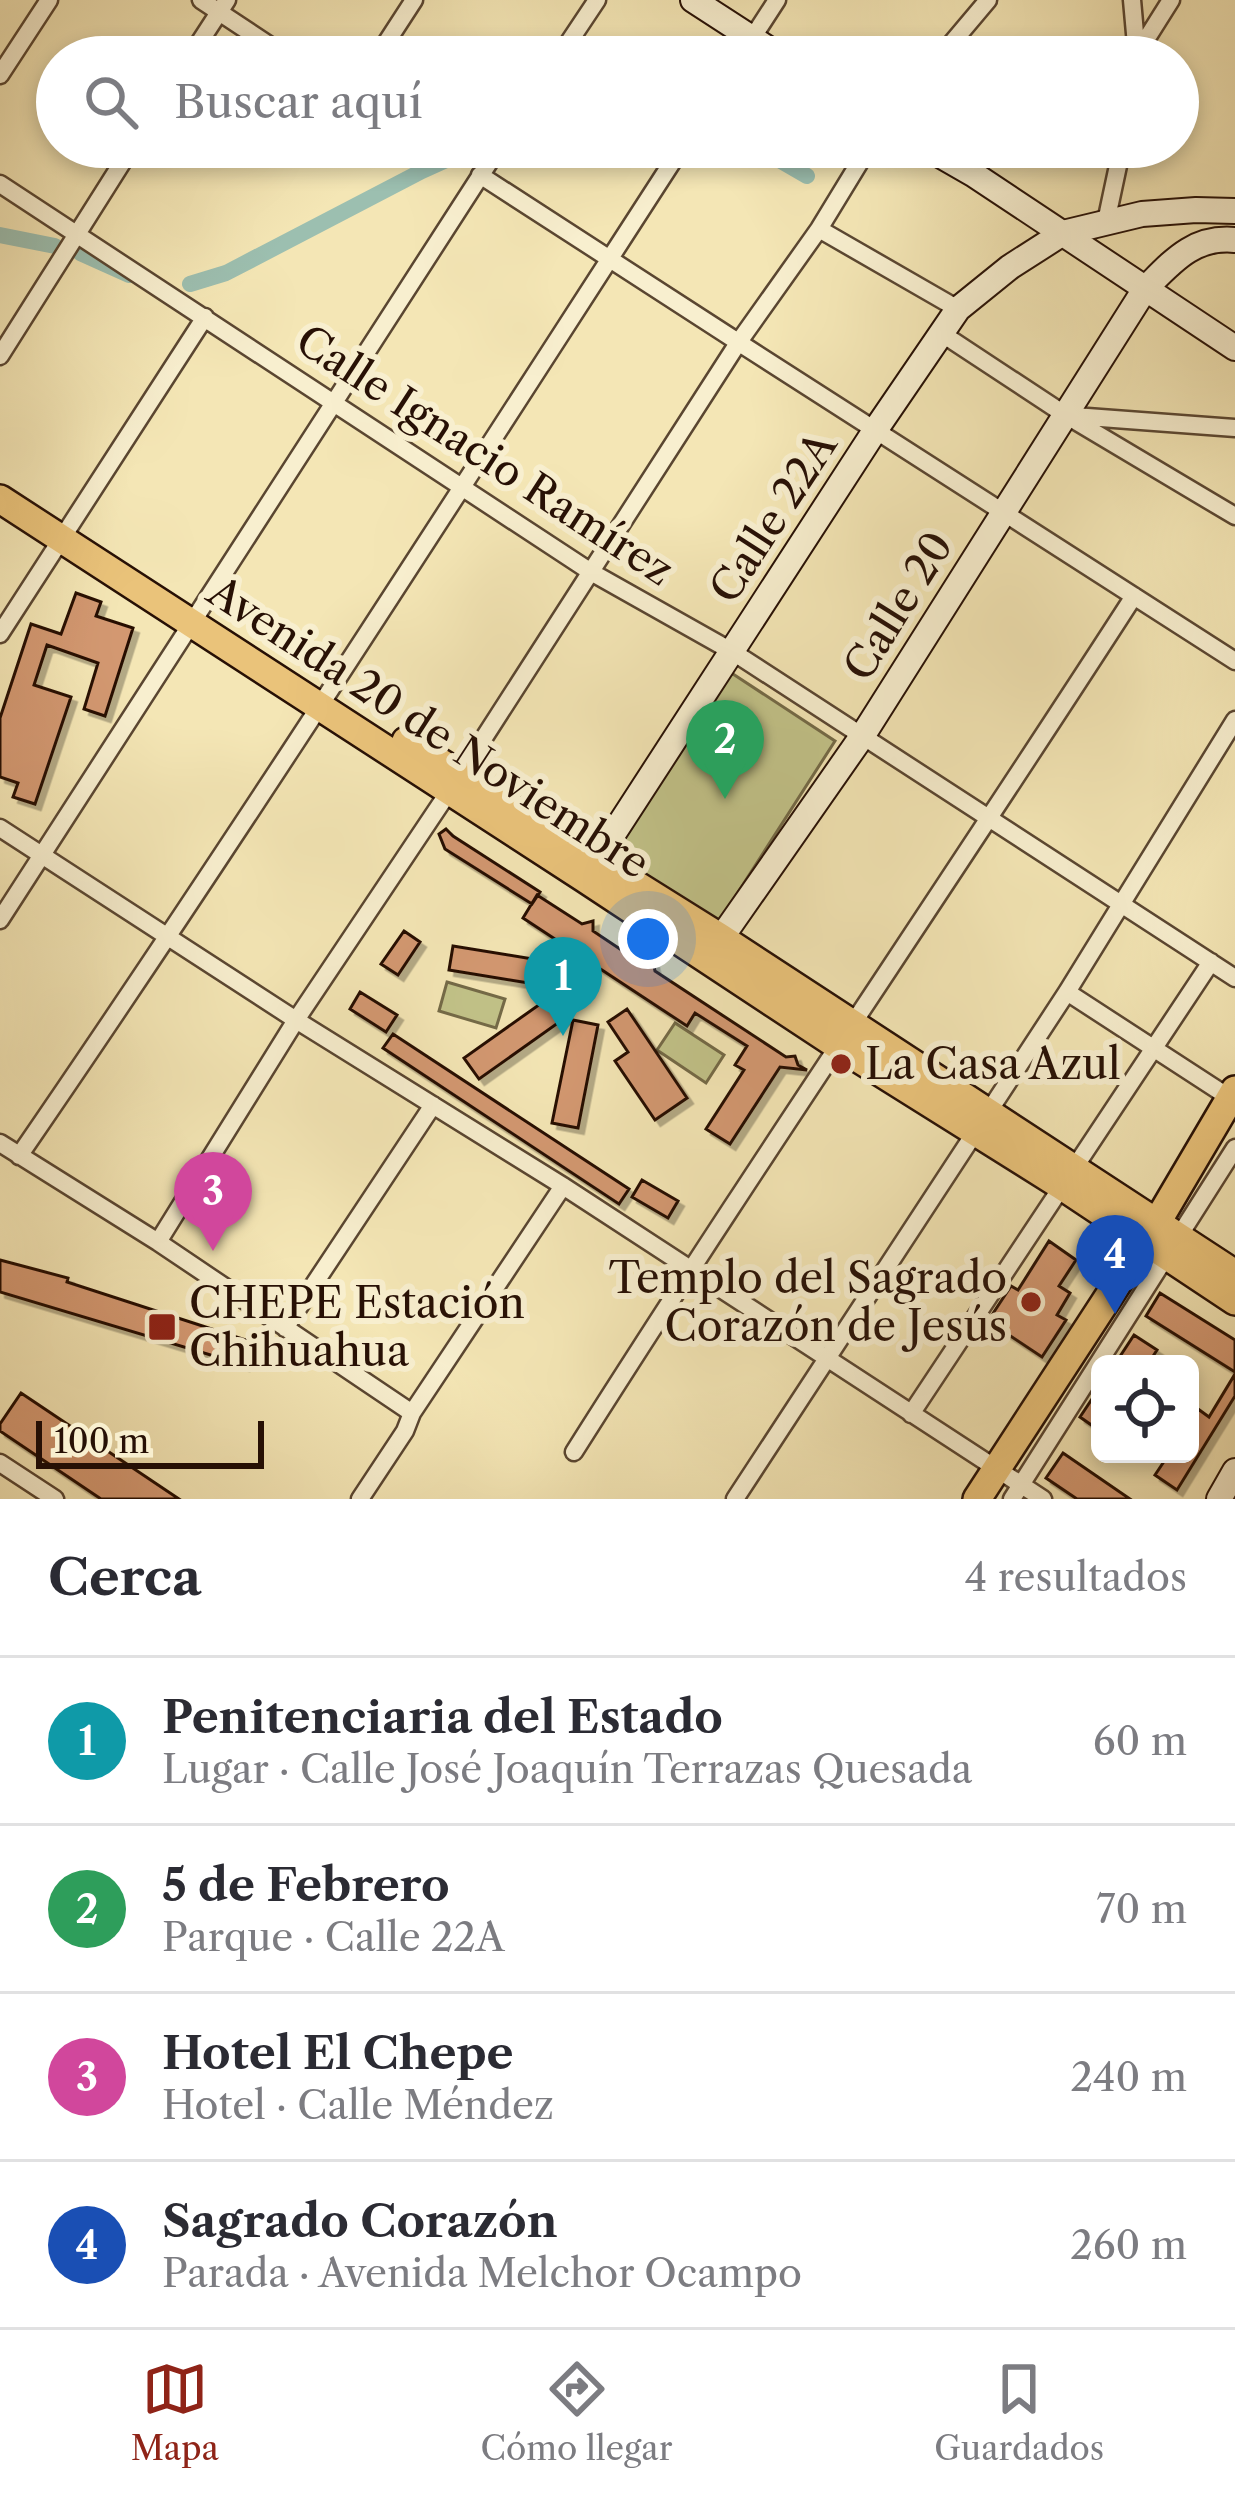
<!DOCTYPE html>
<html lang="es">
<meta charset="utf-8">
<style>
body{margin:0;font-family:"Libre Caslon Text",serif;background:#f7f7f7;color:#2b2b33}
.controls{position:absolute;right:36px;bottom:36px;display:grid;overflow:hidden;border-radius:18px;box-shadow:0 6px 18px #0003}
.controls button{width:108px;height:108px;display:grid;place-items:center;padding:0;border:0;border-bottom:3px solid #e1e1e2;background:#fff;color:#2b2b33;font:60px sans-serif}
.scale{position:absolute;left:36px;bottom:30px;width:228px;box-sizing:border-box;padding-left:12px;border:6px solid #271005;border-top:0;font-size:33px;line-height:42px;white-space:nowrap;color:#271005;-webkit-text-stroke:9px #f8efcf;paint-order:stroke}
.you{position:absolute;left:648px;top:939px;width:42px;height:42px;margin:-30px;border:9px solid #fff;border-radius:50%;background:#1a73e8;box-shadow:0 0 0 18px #1a73e833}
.badge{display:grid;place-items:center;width:78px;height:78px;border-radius:50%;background:#8f2418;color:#fff;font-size:39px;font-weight:700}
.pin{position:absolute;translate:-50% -99px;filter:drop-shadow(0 3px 6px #0008)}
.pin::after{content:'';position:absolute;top:63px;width:42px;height:36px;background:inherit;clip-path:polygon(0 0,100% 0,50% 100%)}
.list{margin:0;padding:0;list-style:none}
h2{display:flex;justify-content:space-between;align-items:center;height:156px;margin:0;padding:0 48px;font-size:51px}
h2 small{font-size:39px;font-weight:400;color:#7c7c81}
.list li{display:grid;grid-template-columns:78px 1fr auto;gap:36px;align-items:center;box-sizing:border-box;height:168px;padding:0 48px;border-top:3px solid #e1e1e2}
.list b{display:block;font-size:45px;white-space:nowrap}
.list p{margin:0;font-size:39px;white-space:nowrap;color:#7c7c81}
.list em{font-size:39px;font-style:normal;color:#7c7c81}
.icon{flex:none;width:66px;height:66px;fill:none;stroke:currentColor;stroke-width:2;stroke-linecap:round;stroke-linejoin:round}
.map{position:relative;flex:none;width:1235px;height:1499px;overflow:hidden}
.search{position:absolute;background:#fff;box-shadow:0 6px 18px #0003;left:36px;right:36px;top:36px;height:132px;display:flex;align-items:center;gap:30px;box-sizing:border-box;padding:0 42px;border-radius:66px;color:#7c7c81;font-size:45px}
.sheet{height:828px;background:#fff}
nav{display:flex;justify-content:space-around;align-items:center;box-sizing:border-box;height:168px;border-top:3px solid #e1e1e2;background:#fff;font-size:33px;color:#7c7c81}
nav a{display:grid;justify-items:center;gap:6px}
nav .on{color:#8f2418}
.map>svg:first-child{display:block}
.green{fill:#c2c389;stroke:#746a47;stroke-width:3}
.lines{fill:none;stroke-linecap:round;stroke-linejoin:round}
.canal{stroke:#9cbfb0;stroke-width:16}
.building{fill:#d39871;stroke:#271005;stroke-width:3;filter:url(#shadow)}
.minor-casing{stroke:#5a4631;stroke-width:21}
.secondary-casing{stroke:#271005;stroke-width:28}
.primary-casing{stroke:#271005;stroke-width:32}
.minor{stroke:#f8efcf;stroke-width:16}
.secondary{stroke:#f8efcf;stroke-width:24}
.primary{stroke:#eac37a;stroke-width:27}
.poi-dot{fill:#8f2418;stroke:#f8efcf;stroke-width:4.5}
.labels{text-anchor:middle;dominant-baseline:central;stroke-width:12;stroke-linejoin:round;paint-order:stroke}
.street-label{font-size:42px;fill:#271005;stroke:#f8efcf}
.poi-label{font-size:42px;fill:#271005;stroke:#f8efcf;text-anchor:start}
</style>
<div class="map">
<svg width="1235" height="1499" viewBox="0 0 1235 1499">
<defs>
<filter id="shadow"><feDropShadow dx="5.5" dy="5.5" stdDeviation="0" flood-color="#0004"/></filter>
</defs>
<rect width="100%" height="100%" fill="#f4e6b5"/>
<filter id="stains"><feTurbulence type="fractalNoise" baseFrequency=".00167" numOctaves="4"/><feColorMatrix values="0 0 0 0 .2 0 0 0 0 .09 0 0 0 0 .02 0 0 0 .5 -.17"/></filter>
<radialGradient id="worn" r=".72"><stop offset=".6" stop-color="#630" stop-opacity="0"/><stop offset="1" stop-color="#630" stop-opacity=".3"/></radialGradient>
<path class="green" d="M733 674 835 741 717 925 613 856 729 675Z
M447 982 505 999 496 1028 439 1011Z
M675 1023 724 1055 706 1083 657 1050Z"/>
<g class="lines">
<path class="canal" d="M757 147 807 176
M0 235 55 246
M80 253 129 275
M190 284 226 273 422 171 475 147"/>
</g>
<path class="building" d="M76 593 101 602 96 616 133 628 105 716 84 709 98 663 47 645 34 685 71 697 35 804 13 797 18 783 0 777V718L31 624 61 634Z
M446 829 453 836 540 892 532 904 445 849 439 834Z
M537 895 582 924 593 921V931L644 965 653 962 655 971 786 1057 795 1056 798 1065 807 1070 780 1067 730 1144 706 1129 744 1070 735 1065 747 1046 695 1013 687 1026 523 918Z
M404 931 420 942 398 975 381 964Z
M453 946 557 963 553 987 449 970Z
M360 992 397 1015 386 1032 350 1009Z
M550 997 565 1018 479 1079 464 1058Z
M627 1009 687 1098 655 1120 615 1061 628 1052 608 1022Z
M573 1020 598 1025 578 1128 552 1123Z
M393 1034 629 1189 619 1204 383 1048Z
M642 1180 678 1201 668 1218 632 1197Z
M1049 1241 1076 1260 1059 1286 1070 1293 1057 1315 1066 1320 1042 1357 988 1321 1011 1286 1018 1290Z
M0 1260 68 1278 67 1282 258 1344 244 1365 0 1292Z
M1160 1293 1235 1340V1372L1146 1316Z
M1134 1335 1157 1350 1148 1364H1115Z
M1235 1374V1396L1177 1490 1155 1475 1169 1454H1190V1422L1198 1409 1209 1417Z
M1100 1387V1431L1080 1417Z
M21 1393 179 1499H101L0 1431V1424Z
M1063 1453 1130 1499H1077L1046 1478Z"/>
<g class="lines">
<defs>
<path id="minor" d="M201 0 287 57
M1132 0 1137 56
M1137 54 1171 0
M190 57 227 0
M377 57 414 0
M559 57 597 0
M740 57 777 0
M940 57 988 0
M0 75 49 0
M480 175C731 338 983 500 1235 661
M0 184 591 572 733 652 1235 978
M1106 222 1122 147
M819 229 958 309
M941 333 1067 416 1235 516
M0 356 132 147
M1074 416 1235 428
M0 634 205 317
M0 828 296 1020 563 1186 1043 1499
M0 920 499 147
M1067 992 1230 1098
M0 1143 158 1242 412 1413
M19 1156C247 824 463 485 682 147
M158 1242 296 1020 460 775 738 343 819 229 869 147
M285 1328 433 1105
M911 1414 1211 962
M574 1452C756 1164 949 883 1134 596
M0 1463 55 1499
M360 1499 405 1431 412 1413 563 1186
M735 1499 1067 992 1235 720
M1012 1499 1235 1148"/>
<path id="secondary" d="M693 0 781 57
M926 147 973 174 1235 348
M586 876 876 429 958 309 1010 267 1063 233 1142 214 1196 210 1235 211
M712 951 863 735 1145 289C1172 262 1193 236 1235 240
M1219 1499 1235 1471"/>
<path id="primary" d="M0 499 584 878 837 1045 1062 1186 1235 1301
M406 741 721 938 1235 1274
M977 1499 1156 1224 1235 1090"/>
</defs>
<use href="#minor" class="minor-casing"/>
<use href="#secondary" class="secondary-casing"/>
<use href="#primary" class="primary-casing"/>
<use href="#minor" class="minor"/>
<use href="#secondary" class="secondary"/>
<use href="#primary" class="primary"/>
</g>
<g class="poi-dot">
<circle cx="841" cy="1064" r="12"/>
<circle cx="1031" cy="1302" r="12"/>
<rect x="147" y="1312" width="30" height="30" rx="6"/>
</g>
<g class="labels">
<g class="street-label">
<text transform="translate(485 455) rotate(33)">Calle Ignacio Ramírez</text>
<text transform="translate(773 517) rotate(-57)">Calle 22A</text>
<text transform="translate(898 606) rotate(-58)">Calle 20</text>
<text transform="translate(429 727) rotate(33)">Avenida 20 de Noviembre</text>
</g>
<g class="poi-label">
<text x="865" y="1064">La Casa Azul</text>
<text x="1007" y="1278" text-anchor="end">Templo del Sagrado<tspan x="1007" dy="48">Corazón de Jesús</tspan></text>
<text x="189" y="1303">CHEPE Estación<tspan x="189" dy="48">Chihuahua</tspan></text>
</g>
</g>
<rect width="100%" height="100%" filter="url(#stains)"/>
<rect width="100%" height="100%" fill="url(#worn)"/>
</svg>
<div class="controls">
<button><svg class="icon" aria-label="locate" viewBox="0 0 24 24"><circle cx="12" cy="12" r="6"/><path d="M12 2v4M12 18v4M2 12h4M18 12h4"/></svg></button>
</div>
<div class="scale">100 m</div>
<div class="you"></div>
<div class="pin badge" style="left:563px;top:1036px;background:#0f9aa8">1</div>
<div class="pin badge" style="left:725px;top:799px;background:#2e9e5b">2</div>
<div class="pin badge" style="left:213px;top:1251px;background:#d1479c">3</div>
<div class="pin badge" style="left:1115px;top:1314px;background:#1a4fb4">4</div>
<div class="search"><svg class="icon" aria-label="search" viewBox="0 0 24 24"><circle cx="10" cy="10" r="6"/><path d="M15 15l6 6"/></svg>Buscar aquí</div>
</div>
<section class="sheet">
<h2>Cerca<small>4 resultados</small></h2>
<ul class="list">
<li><span class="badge" style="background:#0f9aa8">1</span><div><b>Penitenciaria del Estado</b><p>Lugar · Calle José Joaquín Terrazas Quesada</p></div><em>60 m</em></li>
<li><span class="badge" style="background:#2e9e5b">2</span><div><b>5 de Febrero</b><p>Parque · Calle 22A</p></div><em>70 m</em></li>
<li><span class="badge" style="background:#d1479c">3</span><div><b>Hotel El Chepe</b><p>Hotel · Calle Méndez</p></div><em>240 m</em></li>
<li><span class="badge" style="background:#1a4fb4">4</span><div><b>Sagrado Corazón</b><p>Parada · Avenida Melchor Ocampo</p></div><em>260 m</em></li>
</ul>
</section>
<nav>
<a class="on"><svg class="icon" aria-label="map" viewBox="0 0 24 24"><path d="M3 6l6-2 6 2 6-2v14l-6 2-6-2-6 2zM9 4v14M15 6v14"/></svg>Mapa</a>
<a><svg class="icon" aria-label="directions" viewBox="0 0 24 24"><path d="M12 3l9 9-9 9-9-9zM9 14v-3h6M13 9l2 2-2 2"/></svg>Cómo llegar</a>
<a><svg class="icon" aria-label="saved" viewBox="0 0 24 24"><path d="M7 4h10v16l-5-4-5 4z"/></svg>Guardados</a>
</nav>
